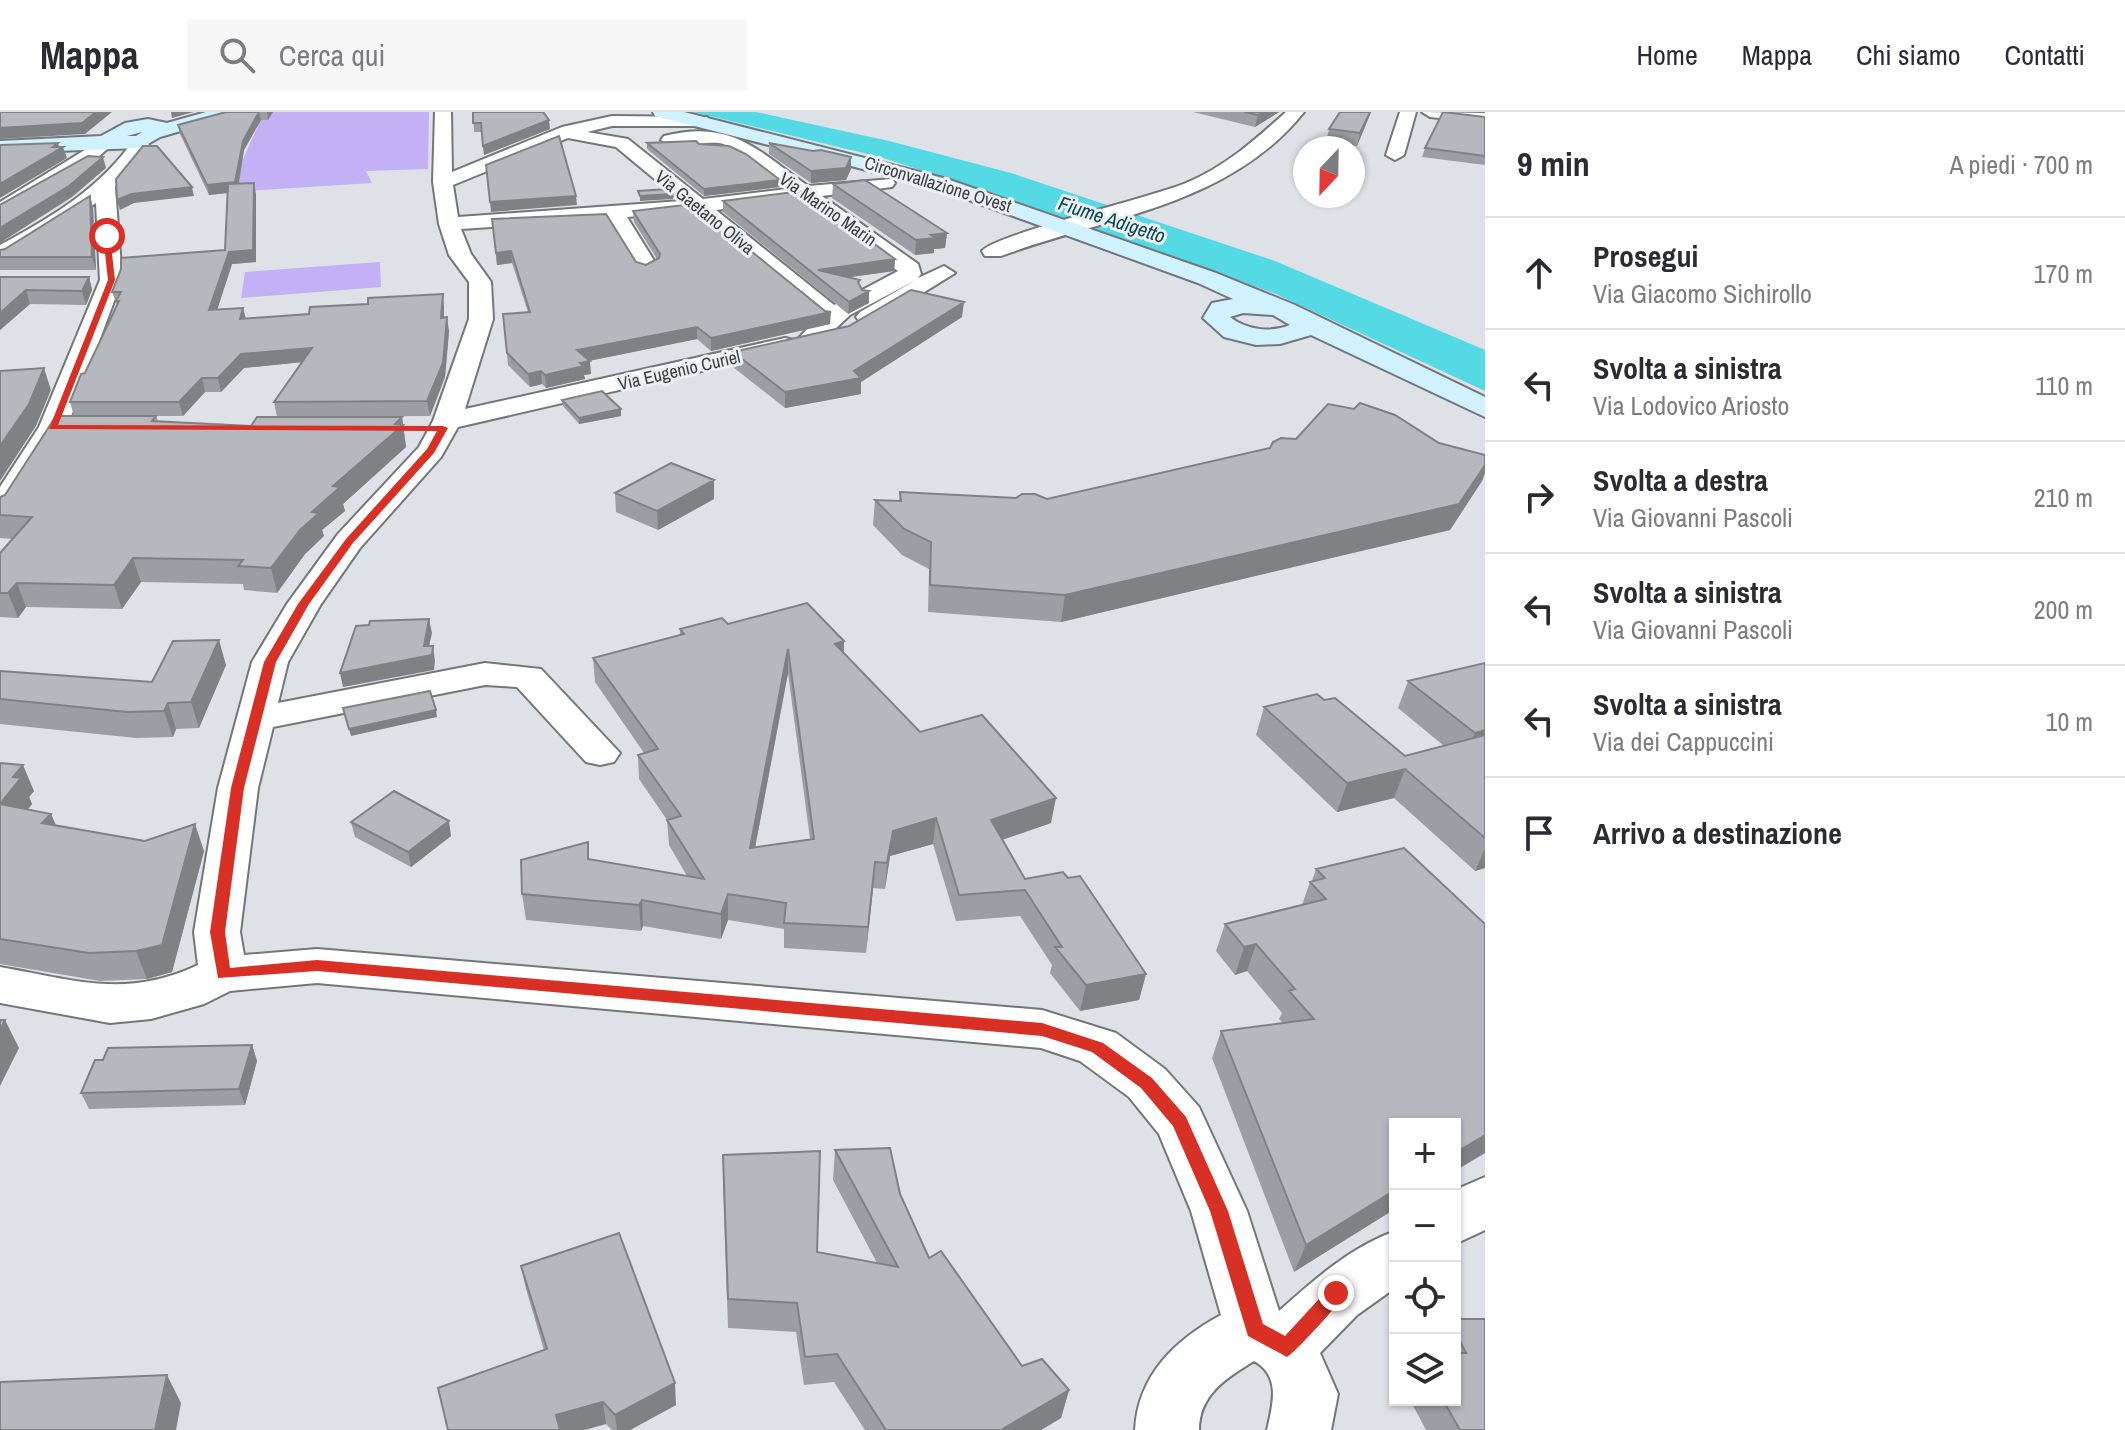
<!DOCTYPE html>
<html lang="it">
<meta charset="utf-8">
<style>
body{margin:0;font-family:"Archivo Narrow",sans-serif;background:#f7f7f7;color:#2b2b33}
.controls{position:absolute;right:24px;bottom:24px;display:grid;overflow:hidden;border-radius:0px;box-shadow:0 2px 6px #0004}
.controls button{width:72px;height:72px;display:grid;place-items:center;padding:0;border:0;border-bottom:2px solid #e1e1e2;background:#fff;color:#2b2b33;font:40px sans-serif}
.compass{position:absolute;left:1293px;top:24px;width:72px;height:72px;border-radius:50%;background:#fff;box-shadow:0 2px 6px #0004;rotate:202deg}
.stop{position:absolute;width:24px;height:24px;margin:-18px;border:6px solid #d93025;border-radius:50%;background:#fff}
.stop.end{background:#d93025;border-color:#fff;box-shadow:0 2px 8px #0008}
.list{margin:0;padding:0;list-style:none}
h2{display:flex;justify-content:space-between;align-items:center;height:104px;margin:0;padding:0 32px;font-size:34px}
h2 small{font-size:26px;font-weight:400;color:#7c7c81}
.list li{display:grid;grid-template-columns:52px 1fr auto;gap:24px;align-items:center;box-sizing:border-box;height:112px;padding:0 32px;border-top:2px solid #e1e1e2}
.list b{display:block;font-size:30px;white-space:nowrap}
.list p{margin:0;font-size:26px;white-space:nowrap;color:#7c7c81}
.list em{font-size:26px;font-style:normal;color:#7c7c81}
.icon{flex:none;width:44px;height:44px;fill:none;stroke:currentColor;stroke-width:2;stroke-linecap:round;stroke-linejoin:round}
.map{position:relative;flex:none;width:1485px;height:1318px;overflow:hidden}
header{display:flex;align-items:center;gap:48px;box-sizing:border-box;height:112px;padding:0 40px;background:#fff;border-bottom:2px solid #e1e1e2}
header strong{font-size:38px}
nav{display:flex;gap:44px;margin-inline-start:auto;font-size:28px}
.search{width:560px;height:72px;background:#f7f7f7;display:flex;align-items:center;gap:20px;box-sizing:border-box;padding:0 28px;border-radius:0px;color:#7c7c81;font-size:30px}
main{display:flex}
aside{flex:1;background:#fff}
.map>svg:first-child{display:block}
.green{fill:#c4b0f5}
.water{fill:#53dae5}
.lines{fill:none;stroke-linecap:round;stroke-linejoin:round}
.street-casing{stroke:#73767a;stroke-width:4}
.secondary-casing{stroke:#73767a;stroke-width:4}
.street{fill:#fff;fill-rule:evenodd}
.secondary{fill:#d0f1fe;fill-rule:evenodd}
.wall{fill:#9d9ea3;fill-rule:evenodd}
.shaded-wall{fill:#808185}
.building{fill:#b7b8be;stroke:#808185;stroke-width:2;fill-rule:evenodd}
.route{fill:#d93025}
.labels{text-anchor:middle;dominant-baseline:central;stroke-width:6;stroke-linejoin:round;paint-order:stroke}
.far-street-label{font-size:18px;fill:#3b3d3f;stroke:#ebf0f4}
.far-water-label{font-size:20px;font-style:italic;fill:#09474c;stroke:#ebf0f4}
</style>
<header>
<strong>Mappa</strong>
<div class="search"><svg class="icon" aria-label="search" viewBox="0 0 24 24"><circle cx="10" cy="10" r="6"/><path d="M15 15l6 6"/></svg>Cerca qui</div>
<nav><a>Home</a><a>Mappa</a><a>Chi siamo</a><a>Contatti</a></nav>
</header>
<main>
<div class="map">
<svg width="1485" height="1318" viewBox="0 0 1485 1318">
<rect width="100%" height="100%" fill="#dee2e7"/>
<path class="green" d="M242 0H429L428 57 366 59 372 71 228 80 259 12 194 13Z
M380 150 381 175 241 186 245 160Z"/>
<path class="water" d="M693 0H756L889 29 1011 61 1275 149 1485 238V279L1276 182 992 81 880 45Z"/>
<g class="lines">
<defs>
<path id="street" d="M435 0H451L452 60 562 15 612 4 707 5 710 9 707 13 701 14H612L587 20 628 27 703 87 787 77C770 65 742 38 723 32 705 27 675 41 661 28L664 24C732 7 757 38 808 74L892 67 895 71 892 75 822 84 918 152 921 162 918 166 944 154 955 161 876 210H860L856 205 860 200 916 168 850 203 818 233H800L797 228 819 204 694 100 627 105 658 155 647 162 639 160 607 107 461 117 471 142 491 170 493 207 465 297 785 226 794 228 797 233 794 238 785 240 458 315 441 345 360 436 321 492 288 550 278 591 485 551 541 557 620 641 614 650 600 653 586 650 517 575 485 573 273 615 258 676 240 820 244 843 317 837 1042 898 1116 921 1165 957 1199 995 1247 1099 1279 1199C1314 1168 1349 1136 1395 1119V1176L1357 1203 1320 1241 1338 1282 1331 1318H1267C1273 1292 1281 1264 1254 1249 1226 1266 1199 1283 1199 1318H1135C1138 1263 1175 1228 1221 1203L1191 1099 1159 1022 1129 985 1080 949 1041 936 317 871 230 879 204 892 151 907 110 911 0 891V855C75 868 126 887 198 853L194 820 218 676 252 550 287 492 338 422 419 335 433 309 469 207V170L449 143 439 112 433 70ZM568 26 616 35 681 89 458 105 453 73ZM800 87 898 159 834 193 716 98Z
M1286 0H1304C1229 94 1106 105 1001 144H985L982 139C994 123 1153 85 1186 71 1225 55 1255 28 1286 0Z
M1400 0H1416L1404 43 1395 48 1386 43Z
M1422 0 1485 1V11L1430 5Z
M106 25 115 30 87 55 0 104V90Z
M141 25 150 30 136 52 115 75 122 168 67 315 11 405 0 407V375L39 315 100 168 96 91 8 147 0 149V133C52 105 101 76 135 26Z
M1485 1065V1118L1455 1132V1078Z"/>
<path id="secondary" d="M206 0H235L233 4 160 25 141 36 0 41V29L101 24 125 11 148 7 167 11ZM142 20 136 24H127Z
M653 0H684L947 67 1216 161 1295 193 1485 285V305L1311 223 1280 232 1256 233 1224 225 1203 206 1212 191 1233 187 1198 171 933 75 655 4ZM1243 201 1273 203 1290 213C1270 221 1247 218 1230 205Z"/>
</defs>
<use href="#street" class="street-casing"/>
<use href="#secondary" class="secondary-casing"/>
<use href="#street" class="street"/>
<use href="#secondary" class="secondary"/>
</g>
<path class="wall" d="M226 0H273L268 8H261L244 38 239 72 256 82V150L232 152 217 197 243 196 246 207 444 195V206L449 219 445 265 430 304 277 305 274 290 301 250 244 256 221 280H205L183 304H74L70 290 117 193 112 180 225 138 227 81 209 83 180 22 178 13Z
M473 0 550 17 484 43 482 20H474Z
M1193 0H1279L1255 15Z
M1371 0 1357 34 1326 30 1329 17Z
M1485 5V53L1422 45 1425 36Z
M647 31 699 32 780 68V75L704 84 647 37Z
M769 31 813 39 851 57 846 68 811 71 769 42Z
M833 72 947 121 945 136 934 137V141L915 143 832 86Z
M90 84 93 96 96 158H0V138L5 137Z
M723 89 895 147 894 159 849 165 860 173 869 191 848 202 723 100Z
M633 99 830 212 711 239 697 227 589 249 591 262 584 263 585 267 546 276 542 272 530 275 508 253 503 202 528 200 512 151 497 153 492 107 646 153 657 147 634 110Z
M0 165H89L92 178 86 193 30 192 0 218Z
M962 205 861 270V282L785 296 733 255V240Z
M562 288 621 304 579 312 563 294Z
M156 304 158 309 251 314 402 305 406 335 343 392 345 399 322 418 324 424 305 442 277 481 244 478 243 472 141 470 122 497 26 495 18 506 0 505V441L12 427 0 426V385L5 383Z
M1439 331 1485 343V361L1482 369 1450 418 1061 510 928 500 929 457 902 443 873 413 875 388 899 389 900 380 1016 386 1047 387Z
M615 381 714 387 658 418 616 400Z
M728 512 844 529V541L920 620 1051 711 1002 728 1025 767 1146 862 1139 888 1080 899 1050 861 1052 853 1020 804 956 809 933 732 890 744 885 777 873 776 866 841 784 836V817L728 808 721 827 643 814 641 819 526 808 522 782 588 730 589 748 687 764 669 733 667 708 639 667 638 643 644 641 595 570 593 546 680 523V517ZM788 561 810 727 755 736Z
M1485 551V756L1475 759 1394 686 1337 700 1256 623 1264 595 1405 644 1444 634 1398 596 1408 569Z
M226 553 199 616 176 617 173 625 136 626 0 612V559L152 570Z
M0 651 34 679 29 685 32 692 28 697 51 702 56 713 204 739 172 860 147 867 100 869 0 852Z
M351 710 451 724 411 755 355 725Z
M1316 757 1485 812 1294 1160 1212 946 1221 919 1283 911 1279 907 1282 901 1247 859 1235 863 1216 839 1225 812 1302 793 1310 770 1312 769Z
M252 933 257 949 245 993 89 997 81 981 103 948Z
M835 1038 900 1082 929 1146 1022 1254 1069 1278 1061 1306 1041 1318H865L834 1270 804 1273 796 1220 728 1216 723 1072 817 1140 877 1151 833 1068Z
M521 1154 676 1293 630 1318H612L606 1312 584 1318H448L544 1238 526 1177Z
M1455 1207H1485V1318H1426L1410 1288H1455Z"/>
<path class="shaded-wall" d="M96 0H112L85 22 0 27V16Z
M171 0H194L172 6Z
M259 0 261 8 244 38 237 80 209 83 207 73 243 29Z
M267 0H273L268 8Z
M1263 0H1279L1255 15 1258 3Z
M1370 0H1371L1357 34 1360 21Z
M549 8 550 17 484 43 483 34Z
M58 31 60 37 63 35 67 46 0 86V72Z
M103 45 106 56 72 85 0 131V116Z
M851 45V57L846 68 811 71V59Z
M780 68V75L704 84V77Z
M254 71 256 82V150L232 152 213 211 209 198Z
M192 75 194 84 134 91 120 98 117 88 131 82Z
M673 82V87L640 89V84Z
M90 84 93 96 96 158 92 145Z
M576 84 577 93 491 100 490 90Z
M947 121 945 136 934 137V141L915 143 916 128 931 123Z
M511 139 512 151 497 153 496 141Z
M895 147 894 159 823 169 818 158Z
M89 165 92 178 86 193 82 179Z
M26 178 30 192 0 218V201Z
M869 179V191L848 202 849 190Z
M443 182 444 195 443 219 441 206Z
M964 190 962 205 861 270V282L785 296V280L854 259Z
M243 196 246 209 240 207Z
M831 200 830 212 711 239V226Z
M447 205 449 219 445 265 430 304 427 289Z
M697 215V227L578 251 577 238Z
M312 236 314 249 244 256 221 280 218 266 241 242Z
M590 249 591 262 584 263 585 267 546 276 545 263Z
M44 256 51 278 36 314 0 369V334Z
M541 259 542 272 530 275 528 262Z
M202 266 205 280 183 304 179 290Z
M621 297V304L579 312V306Z
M402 305 406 335 343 392 345 399 322 418 324 424 305 442 277 481 271 456 312 400 333 374Z
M1485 353V361L1482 369 1450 418 1061 510 1065 483Z
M714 368V387L658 418 657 399Z
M133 446 141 470 122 497 114 473Z
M17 471 26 495 18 506 8 481Z
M429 507 432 521 427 544 433 534 435 549 434 558 343 575 340 561 424 534Z
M219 528 226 553 199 616 191 590Z
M844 529 843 553 835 532Z
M788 537V561L750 762V736Z
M168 591 176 617 173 625 164 599Z
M436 598 437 605 351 624 349 617Z
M1485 618V643L1463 649 1475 621Z
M23 653 34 679 29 685 32 692 12 718 0 692 13 665Z
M1405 657 1394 686 1337 700 1347 671Z
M1056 686 1051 711 987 733 991 708Z
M51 702 62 729 42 711Z
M936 706 933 732 890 744 885 777 887 751 893 719Z
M449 709 451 724 411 755 408 740Z
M195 712 204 739 172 860 147 867 136 839Z
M1485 737V756L1475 759Z
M875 750 873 776 866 841 868 815Z
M728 782V808L721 827V802Z
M642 788 643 814 641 819 639 793Z
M1256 832 1247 859 1235 863 1244 835Z
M1146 862 1139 888 1080 899 1086 873Z
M5 908 19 936 0 974V919Z
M252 933 257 949 245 993 239 977Z
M1485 1023V1041L1455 1059V1041Z
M1395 1078V1097L1294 1160 1306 1133Z
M167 1263 181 1291 176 1318H155Z
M675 1271 676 1293 630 1318H617L615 1303Z
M1069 1278 1061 1306 1041 1318H1001Z
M603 1290 606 1312 584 1318H558L556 1303Z"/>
<path class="building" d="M0 0H96L82 11 0 16Z
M226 0H259L243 29 235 70 207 73 178 13Z
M473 0H543L549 8 483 34 481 11H473Z
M1244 0H1263L1258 3Z
M1340 0H1370L1360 21 1329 17Z
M1443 0 1485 5V44L1425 36Z
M559 24 576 84 490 90 486 53Z
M696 29 699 32 729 34 746 42 780 68 704 77 647 31Z
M58 31 53 35H63L0 72V33Z
M769 31 813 39 821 38 851 45 846 56 811 59Z
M143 34H157L192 75 131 82 117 88 116 67Z
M88 44 103 45 69 74 0 116V93Z
M865 68 947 121 931 123 935 126 916 128 833 72Z
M254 71 253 138 229 140 209 198 243 196 240 207 309 202 310 195 368 192V186L443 182 441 206 447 205 443 251 427 289 274 290 312 236 241 242 218 266H202L179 290H70L81 262 85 261 119 189H116L121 180H112L121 157V146L225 138 228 72Z
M668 77 673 82 640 84 638 79Z
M802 79 895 147 818 158 860 168 858 170 862 178 869 179 849 190 723 89Z
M90 84 92 145H0V138L5 137Z
M693 92 825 199 831 200 711 226 697 215 577 238 590 249 580 251 584 254 545 263 541 259 528 262 507 241 503 202 530 200 511 139 496 141 492 107 606 102 636 150 646 153 659 146 660 142 633 99Z
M0 165H89L82 179 26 178 0 201Z
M911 178 964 190 854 259 861 266 785 280 733 240 849 214Z
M44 256 29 292 0 334V259Z
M602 279 621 297 579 306 562 288Z
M1360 291 1395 303 1439 331 1485 343V353L1459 392 1065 483 930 473 931 430 904 417 875 388 901 389 900 380 1016 386 1022 382H1035L1047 387 1270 336 1273 330 1281 326 1296 327 1328 292 1354 297Z
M56 304H156L152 309 251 314 257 305H402L395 312 403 313 333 374 340 375 312 400 319 401 300 418 271 456 238 454 243 448 133 446 114 473 17 471 8 481H0V441L32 405 0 403V385L5 383Z
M671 351 714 368 657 399 615 381Z
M807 491 844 529 835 532 920 620 982 603 1056 686 991 708 1025 767 1063 760 1068 766 1080 764 1146 862 1086 873 1055 835H1062L1025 778 959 783 936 706 893 719 887 751 875 750 868 815 784 811 786 791 728 782 721 802 642 788 639 793 522 782 521 748 588 730V747L704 767 667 708 681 704 638 643 658 637 593 546 684 522 680 517 722 506 728 512ZM788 537 814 727 750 736Z
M429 507 424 534H433L432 543 340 561 356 514 369 513 370 509Z
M219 528 191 590 168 591 164 599 127 600 0 587V559L152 570 173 529Z
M1485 551V618L1475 621 1408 569Z
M430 579 436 598 349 617 343 596Z
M1317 582 1324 588 1335 586 1405 644 1485 623V726L1405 657 1347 671 1264 595Z
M0 651 23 653 13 665 21 666 0 692Z
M394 679 449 709 408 740 351 710Z
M0 692 51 702 42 711 145 729 195 712 162 833 136 839 89 841 0 827Z
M1404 736 1485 812V1023L1455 1041V1012H1395V1078L1306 1133 1221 919 1314 907 1289 879 1295 877 1256 832 1244 835 1225 812 1326 787 1310 770 1325 766 1316 757Z
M0 908H5L0 919Z
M252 933 239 977 81 981 95 948H103L108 936Z
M890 1036 900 1082 929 1146 941 1139 1022 1254 1042 1247 1069 1278 1001 1318H886L837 1242 805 1245 797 1191 728 1187 723 1043 820 1039 817 1140 898 1155 835 1038Z
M619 1121 675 1271 615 1303 603 1290 556 1303 560 1318H448L438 1276 547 1237 521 1154Z
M1455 1207H1485V1318H1460L1443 1288H1455V1241H1466L1455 1219Z
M167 1263 155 1318H0V1270Z"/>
<path class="route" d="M107 122 110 124 115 168 58 313 443 314 448 316 434 341 353 431 309 492 276 550 244 676 225 820 230 856 317 848 1042 911 1103 931 1152 966 1186 1005 1228 1099 1263 1212 1285 1224 1330 1175 1336 1173 1343 1175 1346 1181C1342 1189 1294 1242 1287 1245L1248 1224 1210 1099 1173 1014 1141 976 1092 940 1042 924 317 859 218 866 210 820 231 676 264 550 298 492 346 427 427 337 437 319 49 317 108 168 103 124Z"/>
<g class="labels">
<g class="far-street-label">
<text transform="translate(938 72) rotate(17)">Circonvallazione Ovest</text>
<text transform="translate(828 97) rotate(35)">Via Marino Marin</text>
<text transform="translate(705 100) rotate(39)">Via Gaetano Oliva</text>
<text transform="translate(679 258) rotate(-13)">Via Eugenio Curiel</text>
</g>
<g class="far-water-label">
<text transform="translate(1112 107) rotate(18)">Fiume Adigetto</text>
</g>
</g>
</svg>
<div class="controls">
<button>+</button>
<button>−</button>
<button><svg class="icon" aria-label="locate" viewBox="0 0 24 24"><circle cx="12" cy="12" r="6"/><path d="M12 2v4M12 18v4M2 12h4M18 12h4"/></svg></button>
<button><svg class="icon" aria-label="layers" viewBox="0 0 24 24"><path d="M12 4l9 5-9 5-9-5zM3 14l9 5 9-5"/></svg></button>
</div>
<svg class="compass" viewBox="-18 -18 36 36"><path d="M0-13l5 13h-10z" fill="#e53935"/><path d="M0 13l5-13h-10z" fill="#7c7c81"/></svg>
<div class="stop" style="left:107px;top:124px"></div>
<div class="stop end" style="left:1336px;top:1181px"></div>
</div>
<aside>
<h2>9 min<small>A piedi · 700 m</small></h2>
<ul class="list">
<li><svg class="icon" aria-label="ahead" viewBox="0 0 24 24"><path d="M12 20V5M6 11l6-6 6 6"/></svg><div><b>Prosegui</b><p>Via Giacomo Sichirollo</p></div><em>170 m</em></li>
<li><svg class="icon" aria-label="left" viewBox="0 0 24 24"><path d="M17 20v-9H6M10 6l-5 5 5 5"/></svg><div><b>Svolta a sinistra</b><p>Via Lodovico Ariosto</p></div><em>110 m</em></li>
<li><svg class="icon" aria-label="right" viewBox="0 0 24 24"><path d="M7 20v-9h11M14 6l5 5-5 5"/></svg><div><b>Svolta a destra</b><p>Via Giovanni Pascoli</p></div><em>210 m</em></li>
<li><svg class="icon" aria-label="left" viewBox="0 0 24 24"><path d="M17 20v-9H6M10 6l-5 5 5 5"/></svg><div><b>Svolta a sinistra</b><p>Via Giovanni Pascoli</p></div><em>200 m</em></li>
<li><svg class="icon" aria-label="left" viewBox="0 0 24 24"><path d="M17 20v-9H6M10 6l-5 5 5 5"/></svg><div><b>Svolta a sinistra</b><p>Via dei Cappuccini</p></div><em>10 m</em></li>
<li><svg class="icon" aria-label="arrive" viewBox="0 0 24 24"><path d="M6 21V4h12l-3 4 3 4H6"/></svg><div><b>Arrivo a destinazione</b></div></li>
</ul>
</aside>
</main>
